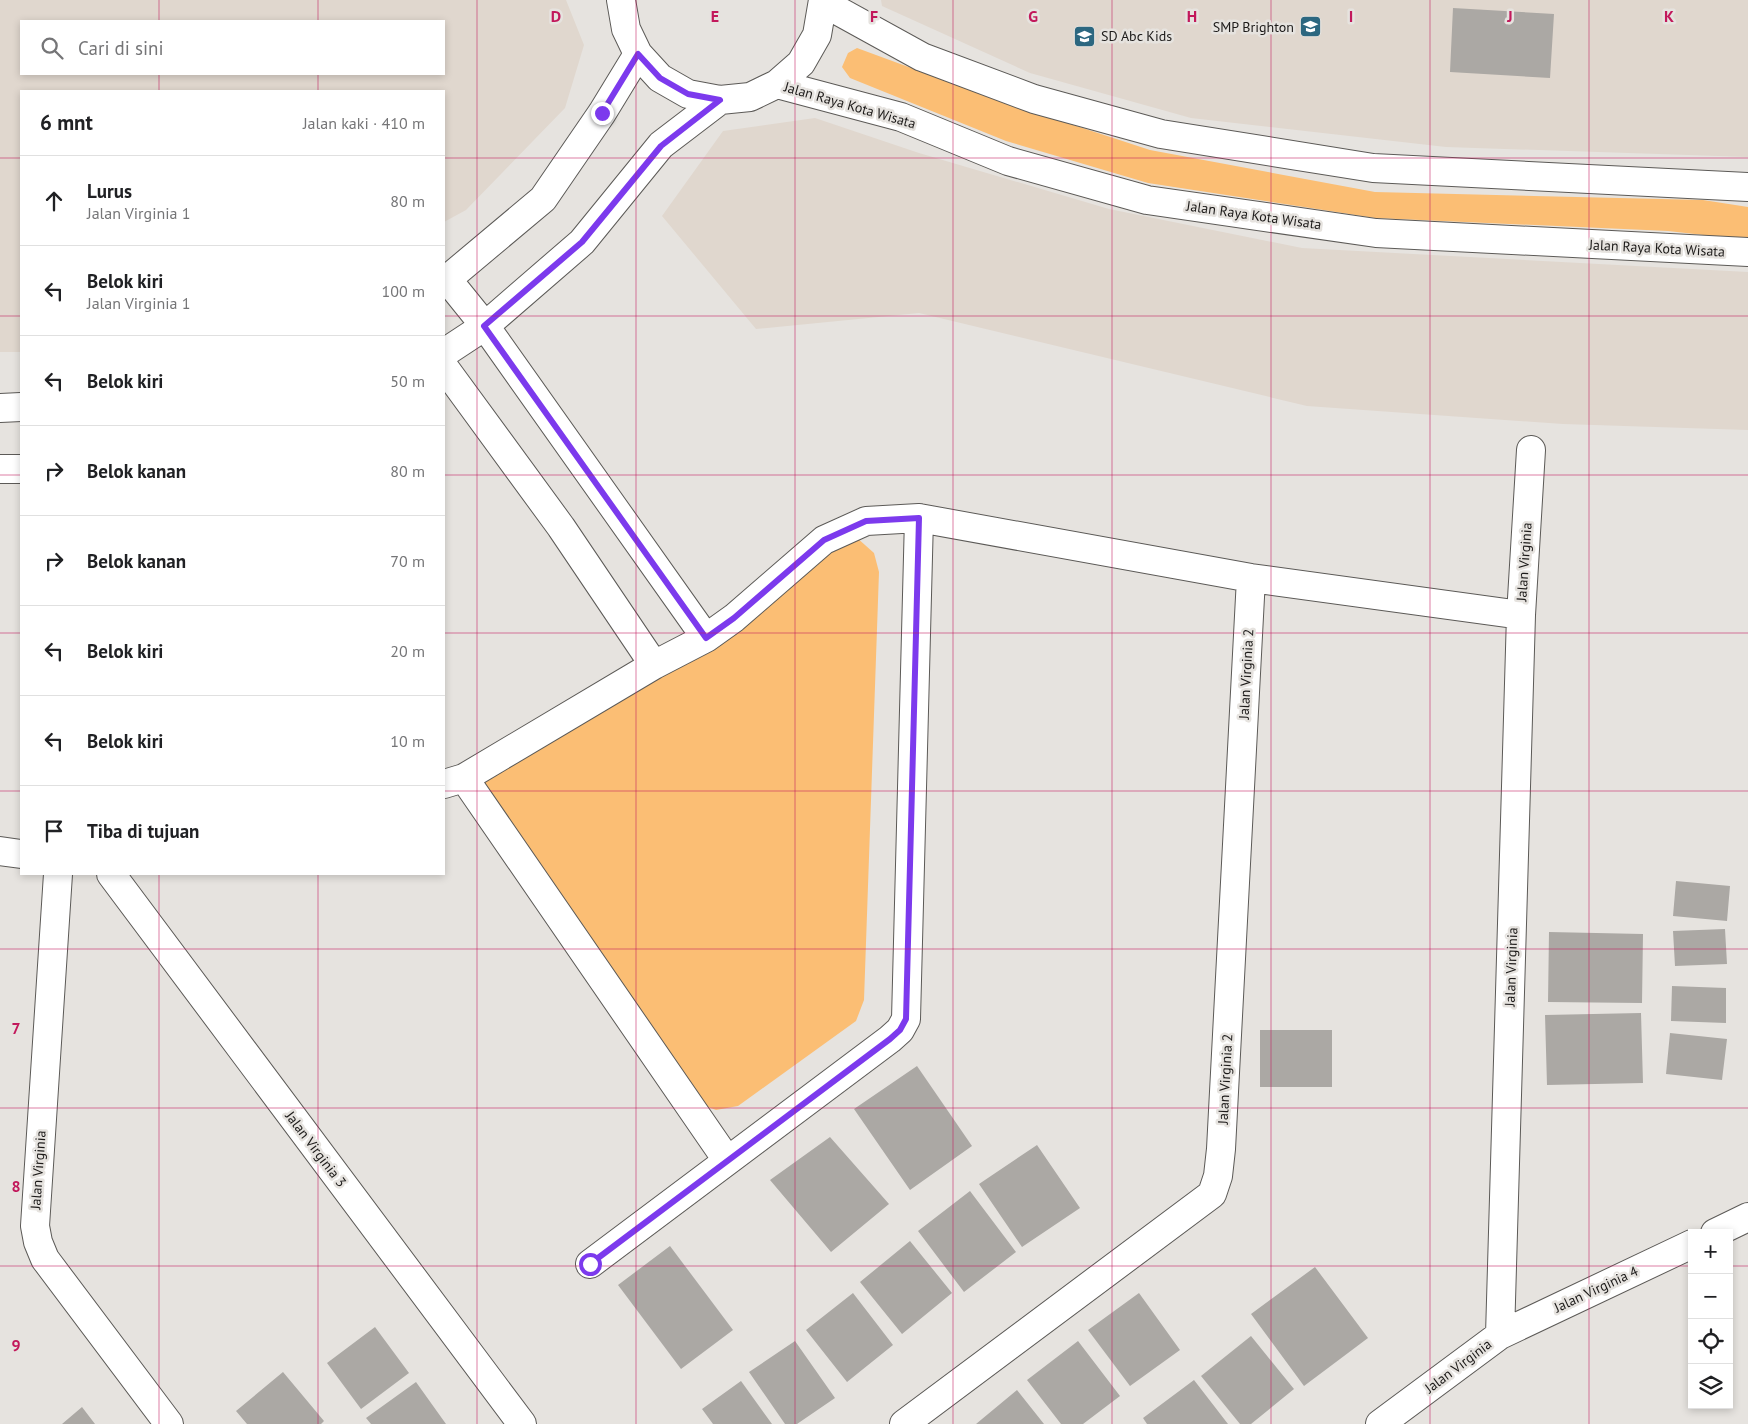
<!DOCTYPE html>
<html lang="id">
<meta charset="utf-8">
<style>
body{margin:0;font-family:"PT Sans",sans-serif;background:#f6f6f6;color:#202124}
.controls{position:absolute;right:15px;bottom:15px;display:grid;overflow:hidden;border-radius:0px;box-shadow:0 2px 8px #0003}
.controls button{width:45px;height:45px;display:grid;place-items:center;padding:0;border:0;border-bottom:1px solid #e0e0e0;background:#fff;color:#202124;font:25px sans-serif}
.stop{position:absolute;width:15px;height:15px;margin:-11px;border:4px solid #7c3aed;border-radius:50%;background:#fff}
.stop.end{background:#7c3aed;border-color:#fff;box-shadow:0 1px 5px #0008}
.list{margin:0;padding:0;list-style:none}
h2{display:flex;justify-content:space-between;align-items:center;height:65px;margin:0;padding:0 20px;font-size:21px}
h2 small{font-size:16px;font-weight:400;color:#757577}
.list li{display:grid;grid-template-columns:32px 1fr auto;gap:15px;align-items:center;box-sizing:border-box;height:90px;padding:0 20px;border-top:1px solid #e0e0e0}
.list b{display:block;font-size:19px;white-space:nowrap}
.list p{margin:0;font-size:16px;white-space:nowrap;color:#757577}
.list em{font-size:16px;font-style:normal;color:#757577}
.icon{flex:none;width:28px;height:28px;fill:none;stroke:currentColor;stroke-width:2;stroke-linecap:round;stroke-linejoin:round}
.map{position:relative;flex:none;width:1748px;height:1424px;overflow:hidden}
.search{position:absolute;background:#fff;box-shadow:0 2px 8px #0003;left:20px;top:20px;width:425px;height:55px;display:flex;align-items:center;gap:12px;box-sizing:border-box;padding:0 18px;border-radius:0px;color:#757577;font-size:19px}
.panel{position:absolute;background:#fff;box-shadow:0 2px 8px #0003;left:20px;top:90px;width:425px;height:785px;border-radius:0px}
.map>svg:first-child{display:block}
.built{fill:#e0d7ce;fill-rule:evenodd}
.green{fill:#fbbe74}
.building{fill:#aba8a4}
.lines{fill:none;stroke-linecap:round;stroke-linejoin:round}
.minor-casing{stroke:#5c5a57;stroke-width:30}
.minor{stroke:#fff;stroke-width:28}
.route{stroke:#7c3aed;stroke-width:6}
.grid{fill:none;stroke:#c2185b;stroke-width:1;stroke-opacity:0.55}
.labels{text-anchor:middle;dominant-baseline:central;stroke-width:5;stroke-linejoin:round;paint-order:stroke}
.poi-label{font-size:14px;fill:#1c1a19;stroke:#e6e3df;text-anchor:end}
.street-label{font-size:14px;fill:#1c1a19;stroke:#e6e3df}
.grid-label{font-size:16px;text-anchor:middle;font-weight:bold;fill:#c2185b;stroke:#e6e3df;stroke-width:5;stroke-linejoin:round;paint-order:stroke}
</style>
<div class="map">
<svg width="1748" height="1424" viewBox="0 0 1748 1424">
<rect width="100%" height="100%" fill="#e6e3df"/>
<path class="built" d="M0 0H566L584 45 565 108 466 210 444 222V91H21V352H0ZM444 21V74H21V21Z
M881 0H1748V157L1446 147 1191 118 1030 73 882 6Z
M815 118 919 153 1109 209 1302 248 1748 272V430L1563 424 1307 406 919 313 756 329 662 216 723 131Z"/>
<path class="green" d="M857 48 1009 104 1150 150 1375 192 1703 200 1748 207V240L1668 231 1375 218 1148 183 1006 141 850 78 842 67 848 53Z
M856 537 874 553 879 572 864 1000 856 1021 738 1106 716 1110 697 1103 476 780 559 732 829 539Z"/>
<path class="building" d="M1453 8 1554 14 1550 78 1450 72Z
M1676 881 1730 886 1727 921 1673 916Z
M1725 929 1727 964 1675 966 1673 931Z
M1549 932 1643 934 1642 1003 1548 1002Z
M1672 986 1726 988V1023L1671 1021Z
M1641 1013 1643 1083 1547 1085 1545 1015Z
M1260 1030H1332V1087H1260Z
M1670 1033 1727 1039 1722 1080 1666 1074Z
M917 1066 972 1146 910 1190 854 1109Z
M830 1137 889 1204 831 1252 770 1180Z
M1037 1145 1080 1208 1022 1247 979 1184Z
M970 1191 1016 1252 964 1292 918 1231Z
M910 1241 952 1293 902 1334 860 1282Z
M670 1246 733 1330 681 1369 618 1285Z
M1315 1267 1368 1338 1304 1386 1251 1314Z
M853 1293 893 1345 847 1382 806 1330Z
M1139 1293 1180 1350 1130 1386 1088 1330Z
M375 1327 409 1373 361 1409 327 1363Z
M1251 1336 1294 1389 1251 1424H1240L1201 1376Z
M795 1341 835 1398 797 1424H785L749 1372Z
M1078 1341 1120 1396 1083 1424H1061L1027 1380Z
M283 1372 324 1421 321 1424H247L236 1411Z
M1194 1380 1228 1424H1147L1143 1418Z
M741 1381 772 1424H713L702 1409Z
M416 1382 446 1424H371L366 1418Z
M1017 1390 1044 1424H976Z
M82 1407 95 1424H62Z"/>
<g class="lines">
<defs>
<path id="minor" d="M621 0 626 29 638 54 660 78 688 94 720 100 750 97 777 84 801 63 817 35 823 0
M824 3 922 57 1034 99 1161 134 1373 168 1748 187
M777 84 901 117 1008 161 1147 200 1376 233 1748 252
M447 279 485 326 706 638
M444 282 543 199 602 113 638 54
M444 353 485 326 582 242 661 145 720 100
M444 367 561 527 654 665
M0 408 21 407
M0 469H21
M464 778 727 1160
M444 784 464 778 654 665 706 638 734 618 824 540 866 521 919 518 1251 578 1521 615
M0 851 21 854
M58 874 35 1226 38 1242 45 1259 169 1424
M111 874 522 1424
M1715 1233 1748 1217
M590 1264 890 1039 900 1030 906 1019 919 518
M1500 1335 1692 1244
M904 1424 1212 1194 1218 1176 1221 1149 1251 578
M1380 1424 1500 1335 1521 615 1531 450"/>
</defs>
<use href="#minor" class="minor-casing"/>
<use href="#minor" class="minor"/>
</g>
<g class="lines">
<path class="route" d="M590 1264 890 1039 900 1030 906 1019 919 518 866 521 824 540 734 618 706 638 484 326 582 242 661 146 720 100 688 94 660 78 638 54 602 113"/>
</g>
<path class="grid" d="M159 0V21M318 0V21M477 0V1424M636 0V1424M795 0V1424M953 0V1424M1112 0V1424M1271 0V1424M1430 0V1424M1589 0V1424M159 74V91M318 74V91M0 158H21M444 158H1748M0 316H21M444 316H1748M0 475H21M444 475H1748M0 633H21M444 633H1748M0 791H21M444 791H1748M159 874V1424M318 874V1424M0 949H1748M0 1108H1748M0 1266H1692M1729 1266H1748"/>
<defs>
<symbol id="school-square" viewBox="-11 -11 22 22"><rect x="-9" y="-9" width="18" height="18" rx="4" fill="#2c6780" stroke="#e6e3df"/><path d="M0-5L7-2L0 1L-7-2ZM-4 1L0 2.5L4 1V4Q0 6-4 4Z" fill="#fff"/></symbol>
</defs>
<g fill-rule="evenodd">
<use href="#school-square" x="1298" y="14" width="25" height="25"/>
<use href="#school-square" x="1072" y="24" width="25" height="25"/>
</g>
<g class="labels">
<g class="poi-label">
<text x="1294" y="27">SMP Brighton</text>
<text x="1101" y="36" text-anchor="start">SD Abc Kids</text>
</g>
<g class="street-label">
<text transform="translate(850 105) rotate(16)">Jalan Raya Kota Wisata</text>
<text transform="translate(1254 215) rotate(8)">Jalan Raya Kota Wisata</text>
<text transform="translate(1657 248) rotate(3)">Jalan Raya Kota Wisata</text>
<text transform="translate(1524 562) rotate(-86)">Jalan Virginia</text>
<text transform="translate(1246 674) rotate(-87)">Jalan Virginia 2</text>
<text transform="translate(1511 967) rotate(-88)">Jalan Virginia</text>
<text transform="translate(1225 1079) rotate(-87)">Jalan Virginia 2</text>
<text transform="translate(316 1149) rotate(53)">Jalan Virginia 3</text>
<text transform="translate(38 1170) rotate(-86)">Jalan Virginia</text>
<text transform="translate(1596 1289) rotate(-25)">Jalan Virginia 4</text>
<text transform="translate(1458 1366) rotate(-37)">Jalan Virginia</text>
</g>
</g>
<g class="grid-label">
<text x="556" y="22">D</text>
<text x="715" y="22">E</text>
<text x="874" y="22">F</text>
<text x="1033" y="22">G</text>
<text x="1192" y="22">H</text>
<text x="1351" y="22">I</text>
<text x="1510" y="22">J</text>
<text x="1669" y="22">K</text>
<text x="16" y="1034">7</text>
<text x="16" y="1192">8</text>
<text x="16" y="1351">9</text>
</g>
</svg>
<div class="controls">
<button>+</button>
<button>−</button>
<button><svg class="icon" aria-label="locate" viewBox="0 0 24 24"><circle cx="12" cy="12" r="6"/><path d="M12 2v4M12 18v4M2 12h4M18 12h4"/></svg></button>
<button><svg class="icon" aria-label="layers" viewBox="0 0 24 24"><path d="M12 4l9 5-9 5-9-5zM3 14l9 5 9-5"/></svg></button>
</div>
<div class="stop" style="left:590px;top:1264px"></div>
<div class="stop end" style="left:602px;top:113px"></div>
<div class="search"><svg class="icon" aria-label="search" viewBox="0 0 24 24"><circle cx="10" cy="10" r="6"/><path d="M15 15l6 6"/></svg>Cari di sini</div>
<section class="panel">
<h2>6 mnt<small>Jalan kaki · 410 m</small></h2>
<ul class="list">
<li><svg class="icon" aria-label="ahead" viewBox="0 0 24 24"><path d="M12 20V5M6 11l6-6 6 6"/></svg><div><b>Lurus</b><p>Jalan Virginia 1</p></div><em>80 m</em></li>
<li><svg class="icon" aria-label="left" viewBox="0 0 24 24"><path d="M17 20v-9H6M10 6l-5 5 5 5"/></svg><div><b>Belok kiri</b><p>Jalan Virginia 1</p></div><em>100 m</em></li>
<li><svg class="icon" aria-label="left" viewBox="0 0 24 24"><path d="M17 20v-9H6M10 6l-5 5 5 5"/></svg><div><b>Belok kiri</b></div><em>50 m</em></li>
<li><svg class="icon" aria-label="right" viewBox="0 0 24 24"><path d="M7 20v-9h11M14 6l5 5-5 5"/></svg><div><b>Belok kanan</b></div><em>80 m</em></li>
<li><svg class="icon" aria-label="right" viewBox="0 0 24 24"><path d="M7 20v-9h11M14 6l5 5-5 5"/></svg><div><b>Belok kanan</b></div><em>70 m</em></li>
<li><svg class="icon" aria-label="left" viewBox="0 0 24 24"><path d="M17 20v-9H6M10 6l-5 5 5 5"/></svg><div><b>Belok kiri</b></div><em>20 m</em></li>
<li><svg class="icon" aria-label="left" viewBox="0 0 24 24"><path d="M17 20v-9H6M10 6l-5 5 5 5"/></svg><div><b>Belok kiri</b></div><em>10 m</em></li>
<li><svg class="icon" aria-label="arrive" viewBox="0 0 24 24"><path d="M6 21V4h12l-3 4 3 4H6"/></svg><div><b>Tiba di tujuan</b></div></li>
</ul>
</section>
</div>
